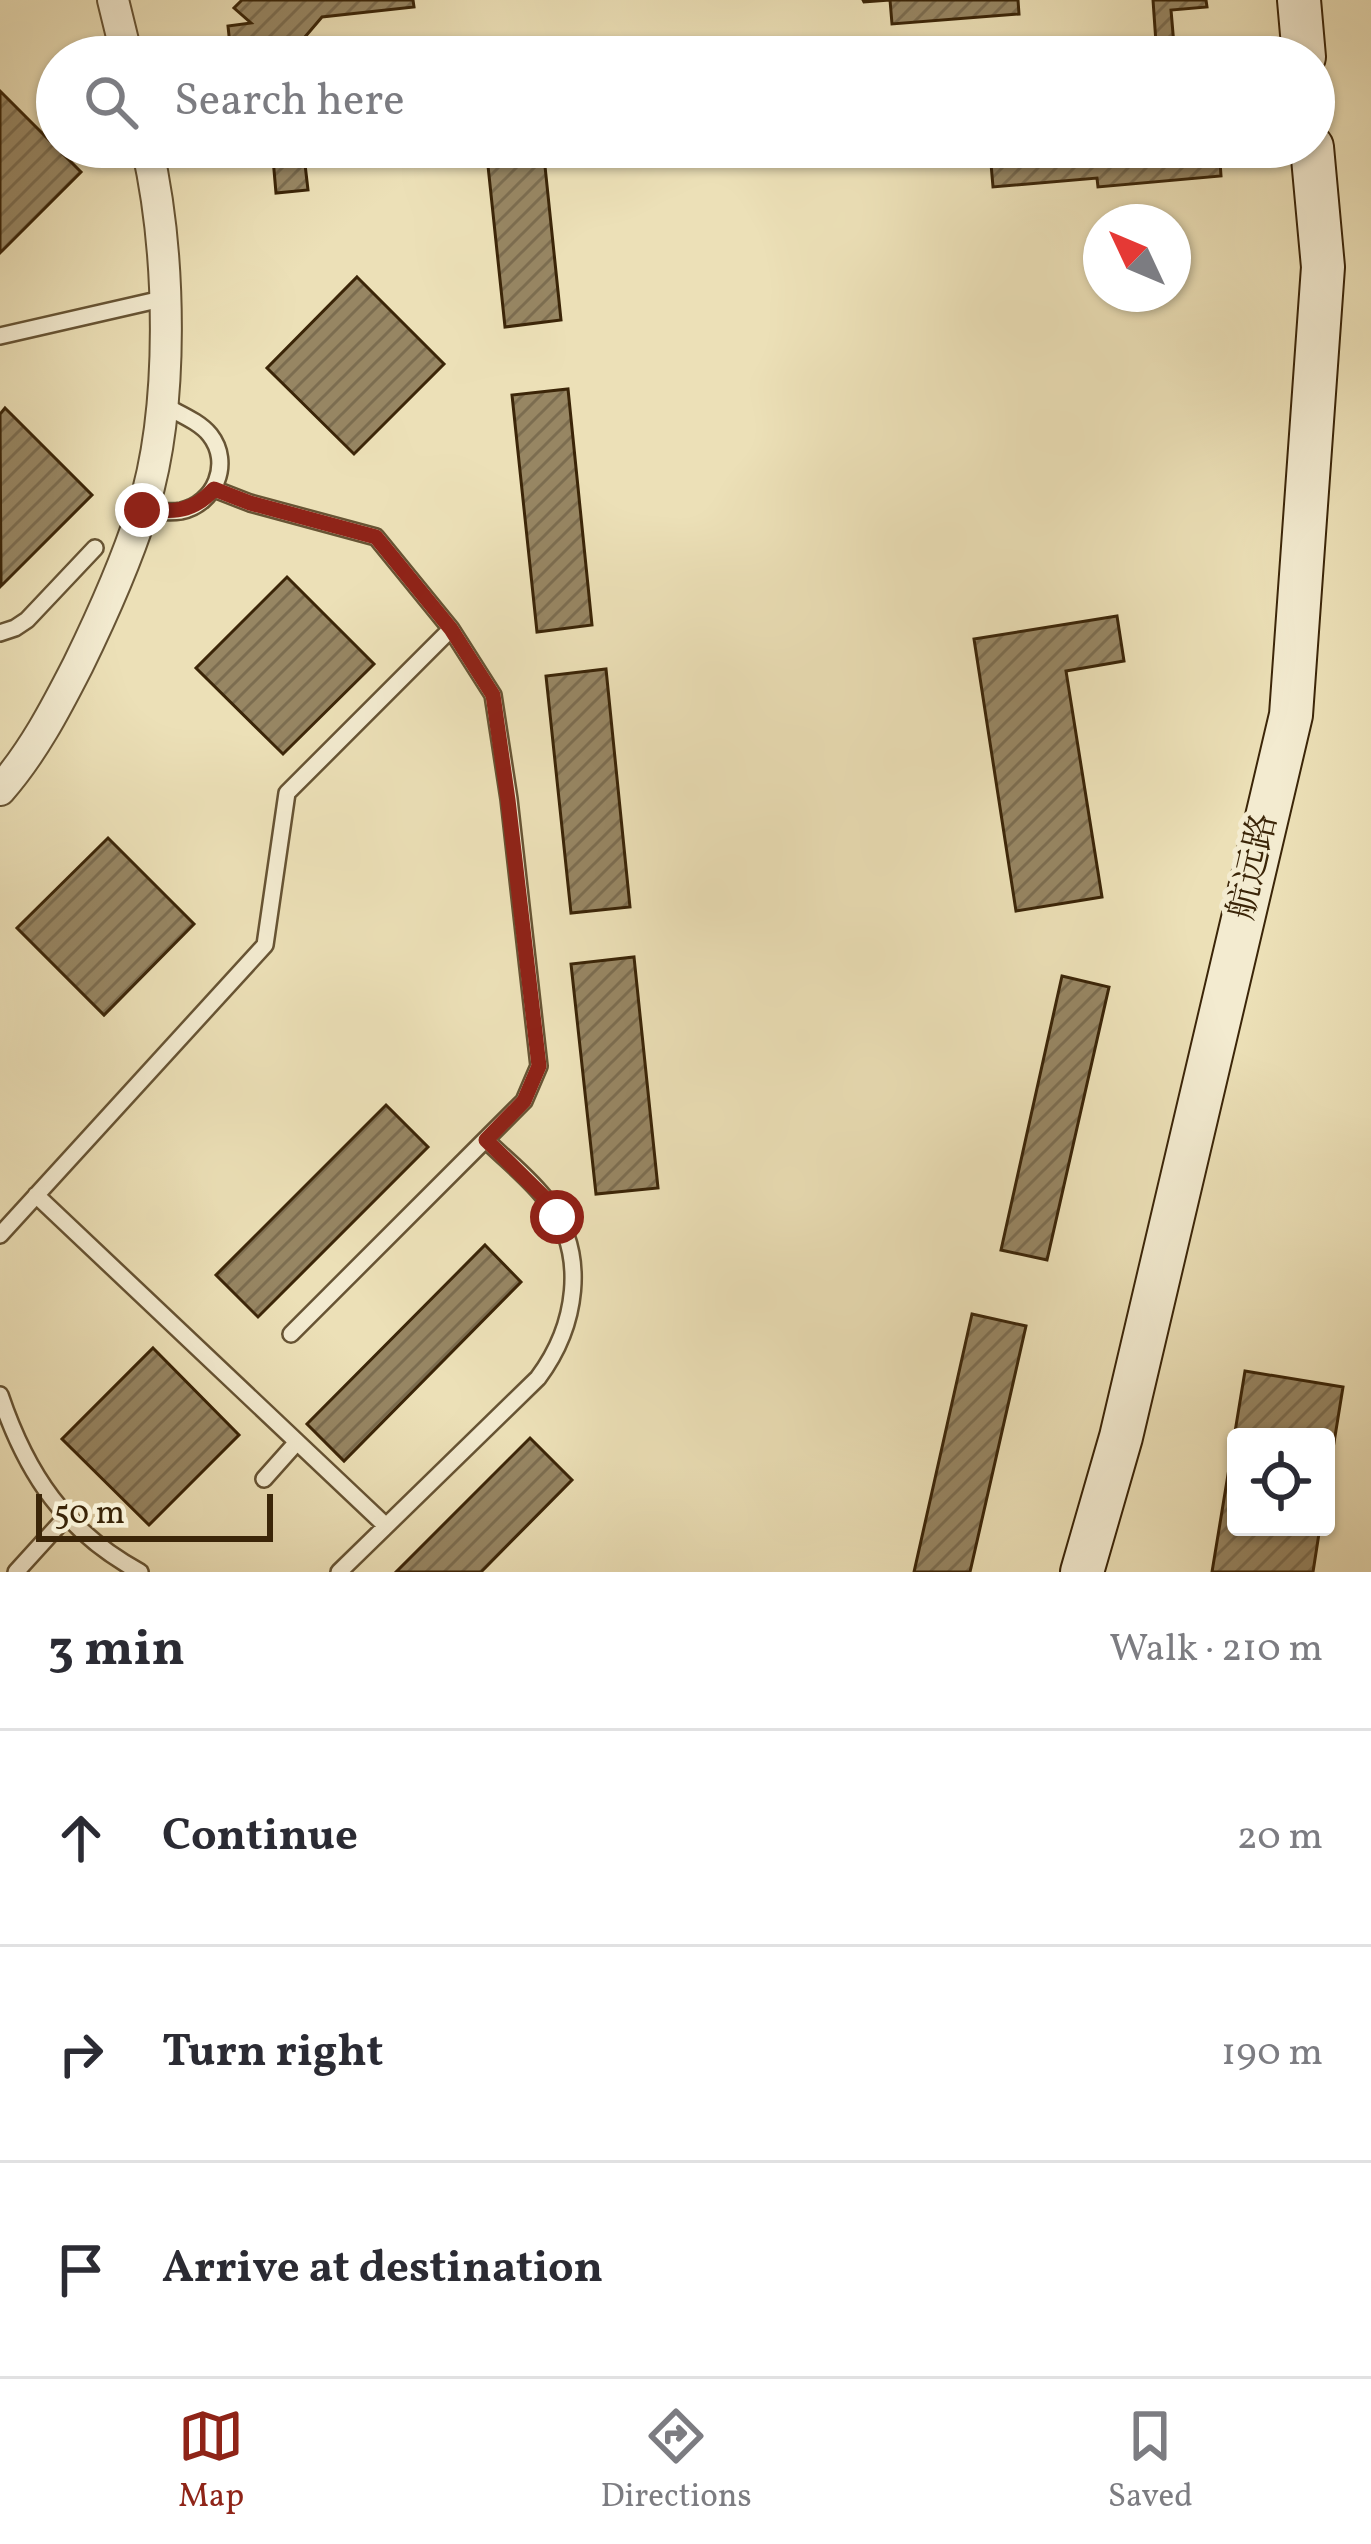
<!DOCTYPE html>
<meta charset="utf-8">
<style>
body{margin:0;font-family:Vollkorn,"Noto Serif SC",serif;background:#f7f7f7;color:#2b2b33}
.controls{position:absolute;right:36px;bottom:36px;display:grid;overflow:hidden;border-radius:12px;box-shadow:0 3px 9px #0004}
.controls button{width:108px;height:108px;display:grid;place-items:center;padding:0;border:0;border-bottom:3px solid #e1e1e2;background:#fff;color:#2b2b33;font:60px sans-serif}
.compass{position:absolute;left:1083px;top:204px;width:108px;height:108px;border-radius:50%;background:#fff;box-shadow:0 3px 9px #0004;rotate:314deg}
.scale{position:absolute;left:36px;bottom:30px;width:237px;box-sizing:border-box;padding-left:12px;border:6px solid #3b2508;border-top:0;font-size:33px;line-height:42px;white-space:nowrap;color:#3b2508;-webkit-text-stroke:9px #f3ebd0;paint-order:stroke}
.stop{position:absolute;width:36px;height:36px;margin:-27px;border:9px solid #8f2418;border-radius:50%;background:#fff}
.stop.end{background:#8f2418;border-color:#fff;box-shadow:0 3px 12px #0008}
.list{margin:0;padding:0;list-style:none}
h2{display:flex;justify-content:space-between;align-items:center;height:156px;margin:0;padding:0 48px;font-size:51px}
h2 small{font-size:39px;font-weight:400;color:#7c7c81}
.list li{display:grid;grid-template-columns:78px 1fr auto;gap:36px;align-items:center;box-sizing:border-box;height:216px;padding:0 48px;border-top:3px solid #e1e1e2}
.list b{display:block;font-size:45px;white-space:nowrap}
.list em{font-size:39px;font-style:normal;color:#7c7c81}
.icon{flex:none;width:66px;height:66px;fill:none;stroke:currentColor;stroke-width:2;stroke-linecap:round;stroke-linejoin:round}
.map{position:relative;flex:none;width:1371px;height:1572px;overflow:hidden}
.search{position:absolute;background:#fff;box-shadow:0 3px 9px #0004;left:36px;right:36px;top:36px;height:132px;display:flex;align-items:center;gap:30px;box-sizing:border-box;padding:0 42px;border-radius:66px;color:#7c7c81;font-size:45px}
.sheet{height:804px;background:#fff}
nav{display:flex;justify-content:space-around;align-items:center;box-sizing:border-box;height:168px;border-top:3px solid #e1e1e2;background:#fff;font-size:33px;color:#7c7c81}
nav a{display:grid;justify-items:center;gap:6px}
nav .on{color:#8f2418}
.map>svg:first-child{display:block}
.building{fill:url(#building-hatch);stroke:#3b2508;stroke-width:3}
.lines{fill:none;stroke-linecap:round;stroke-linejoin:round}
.lane-casing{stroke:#675434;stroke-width:20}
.street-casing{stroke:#675434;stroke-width:34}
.secondary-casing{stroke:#3b2508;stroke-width:46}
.lane{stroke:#f3ebd0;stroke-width:15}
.street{stroke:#f3ebd0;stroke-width:30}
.secondary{stroke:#f3ebd0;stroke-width:42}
.route{stroke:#8f2418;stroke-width:15}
.labels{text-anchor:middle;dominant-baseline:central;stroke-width:10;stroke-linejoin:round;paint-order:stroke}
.street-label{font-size:36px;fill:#3b2508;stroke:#f3ebd0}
</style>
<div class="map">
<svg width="1371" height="1572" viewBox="0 0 1371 1572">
<defs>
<pattern id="building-hatch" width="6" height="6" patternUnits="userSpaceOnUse" patternTransform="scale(3)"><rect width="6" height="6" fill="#978663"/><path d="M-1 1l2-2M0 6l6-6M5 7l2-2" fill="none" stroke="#7c6d50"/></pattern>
</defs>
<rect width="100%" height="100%" fill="#ece0b7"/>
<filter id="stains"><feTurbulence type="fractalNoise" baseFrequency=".00167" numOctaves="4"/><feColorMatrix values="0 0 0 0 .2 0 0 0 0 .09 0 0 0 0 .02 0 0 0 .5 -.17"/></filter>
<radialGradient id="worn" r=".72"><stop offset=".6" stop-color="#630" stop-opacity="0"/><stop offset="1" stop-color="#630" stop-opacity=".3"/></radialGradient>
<path class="building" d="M242 0H413L414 7 322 17 293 51 294 57H241V54L231 55 228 26 251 23 234 8Z
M863 0H1018L1019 14 892 24 890 0 864 2Z
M1153 0H1206L1207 7 1171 10 1175 57H1157Z
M0 91 81 172 0 253Z
M272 147H303L308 190 276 193Z
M486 147H543L561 320 505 327Z
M924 147H1219L1221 176 1098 187 1097 178 993 187 990 152 946 155 947 163 925 165Z
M357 277 444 364 354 454 267 368Z
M568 389 592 625 537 632 512 395Z
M5 408 92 495 1 586 0 414Z
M287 577 374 664 283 754 196 668Z
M1117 616 1124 661 1066 671 1102 897 1016 911 974 639Z
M606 669 630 907 571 913 546 676Z
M108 838 194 924 104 1015 17 928Z
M634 957 658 1188 596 1194 571 964Z
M1062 976 1109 987 1047 1260 1001 1250Z
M386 1105 428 1147 258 1317 216 1275Z
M485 1245 521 1282 344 1461 307 1424Z
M972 1314 1026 1326 970 1572H914Z
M153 1348 239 1435 149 1525 62 1439Z
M1245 1371 1343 1387 1326 1492V1437H1236V1527H1320L1313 1572H1212Z
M530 1438 572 1480 481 1572H396Z"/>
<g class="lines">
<defs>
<path id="lane" d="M0 336 166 298
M214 489 250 503 376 537 451 629 493 695 509 799 539 1066 524 1101 291 1334
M143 510C155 511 169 513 181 511 215 504 232 463 210 435 199 421 177 413 162 404
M0 633 15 628 27 620 95 548
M36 1195 386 1526
M0 1235 265 945 287 793 451 629
M0 1395C27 1475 65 1531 140 1572
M264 1479 297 1442
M16 1572 66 1517
M339 1572 538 1378C576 1327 589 1255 547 1201 531 1179 506 1160 486 1140"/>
<path id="street" d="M113 0 127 57
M0 790C33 752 55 710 78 665 102 616 125 565 142 512 175 408 171 253 147 147"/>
<path id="secondary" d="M1299 0 1304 57
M1082 1572 1121 1437 1291 715 1323 267 1312 147"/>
</defs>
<use href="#lane" class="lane-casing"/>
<use href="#street" class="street-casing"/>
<use href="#secondary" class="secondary-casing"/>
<use href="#lane" class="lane"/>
<use href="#street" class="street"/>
<use href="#secondary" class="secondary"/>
</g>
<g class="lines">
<path class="route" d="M142 510C172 512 193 513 214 489L250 503 376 537 451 629 493 695 508 800 539 1066 524 1101 486 1140 546 1199 557 1217"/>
</g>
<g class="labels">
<g class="street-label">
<text transform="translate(1255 867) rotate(-77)">航远路</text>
</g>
</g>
<rect width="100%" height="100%" filter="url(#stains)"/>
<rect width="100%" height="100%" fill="url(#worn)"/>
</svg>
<div class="controls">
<button><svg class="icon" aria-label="locate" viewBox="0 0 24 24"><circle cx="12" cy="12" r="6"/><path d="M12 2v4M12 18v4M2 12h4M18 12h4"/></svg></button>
</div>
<svg class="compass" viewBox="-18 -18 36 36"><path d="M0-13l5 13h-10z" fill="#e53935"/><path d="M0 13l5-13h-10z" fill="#7c7c81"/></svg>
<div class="scale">50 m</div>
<div class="stop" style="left:557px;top:1217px"></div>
<div class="stop end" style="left:142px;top:510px"></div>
<div class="search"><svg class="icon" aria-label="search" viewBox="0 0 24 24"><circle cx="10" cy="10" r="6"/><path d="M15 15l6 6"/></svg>Search here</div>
</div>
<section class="sheet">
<h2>3 min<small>Walk · 210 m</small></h2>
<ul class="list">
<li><svg class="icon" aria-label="ahead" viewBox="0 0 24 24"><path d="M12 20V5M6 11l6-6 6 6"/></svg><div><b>Continue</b></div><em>20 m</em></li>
<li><svg class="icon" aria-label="right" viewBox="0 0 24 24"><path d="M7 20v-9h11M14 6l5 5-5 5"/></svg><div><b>Turn right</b></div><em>190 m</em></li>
<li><svg class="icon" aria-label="arrive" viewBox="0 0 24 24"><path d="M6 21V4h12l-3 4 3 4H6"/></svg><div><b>Arrive at destination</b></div></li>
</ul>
</section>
<nav>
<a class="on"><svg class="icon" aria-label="map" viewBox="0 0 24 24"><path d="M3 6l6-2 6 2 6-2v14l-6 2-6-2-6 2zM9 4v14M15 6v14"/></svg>Map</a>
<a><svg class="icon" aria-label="directions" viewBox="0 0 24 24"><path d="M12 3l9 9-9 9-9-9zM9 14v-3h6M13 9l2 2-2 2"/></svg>Directions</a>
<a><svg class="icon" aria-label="saved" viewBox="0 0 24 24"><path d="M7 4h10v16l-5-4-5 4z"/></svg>Saved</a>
</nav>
